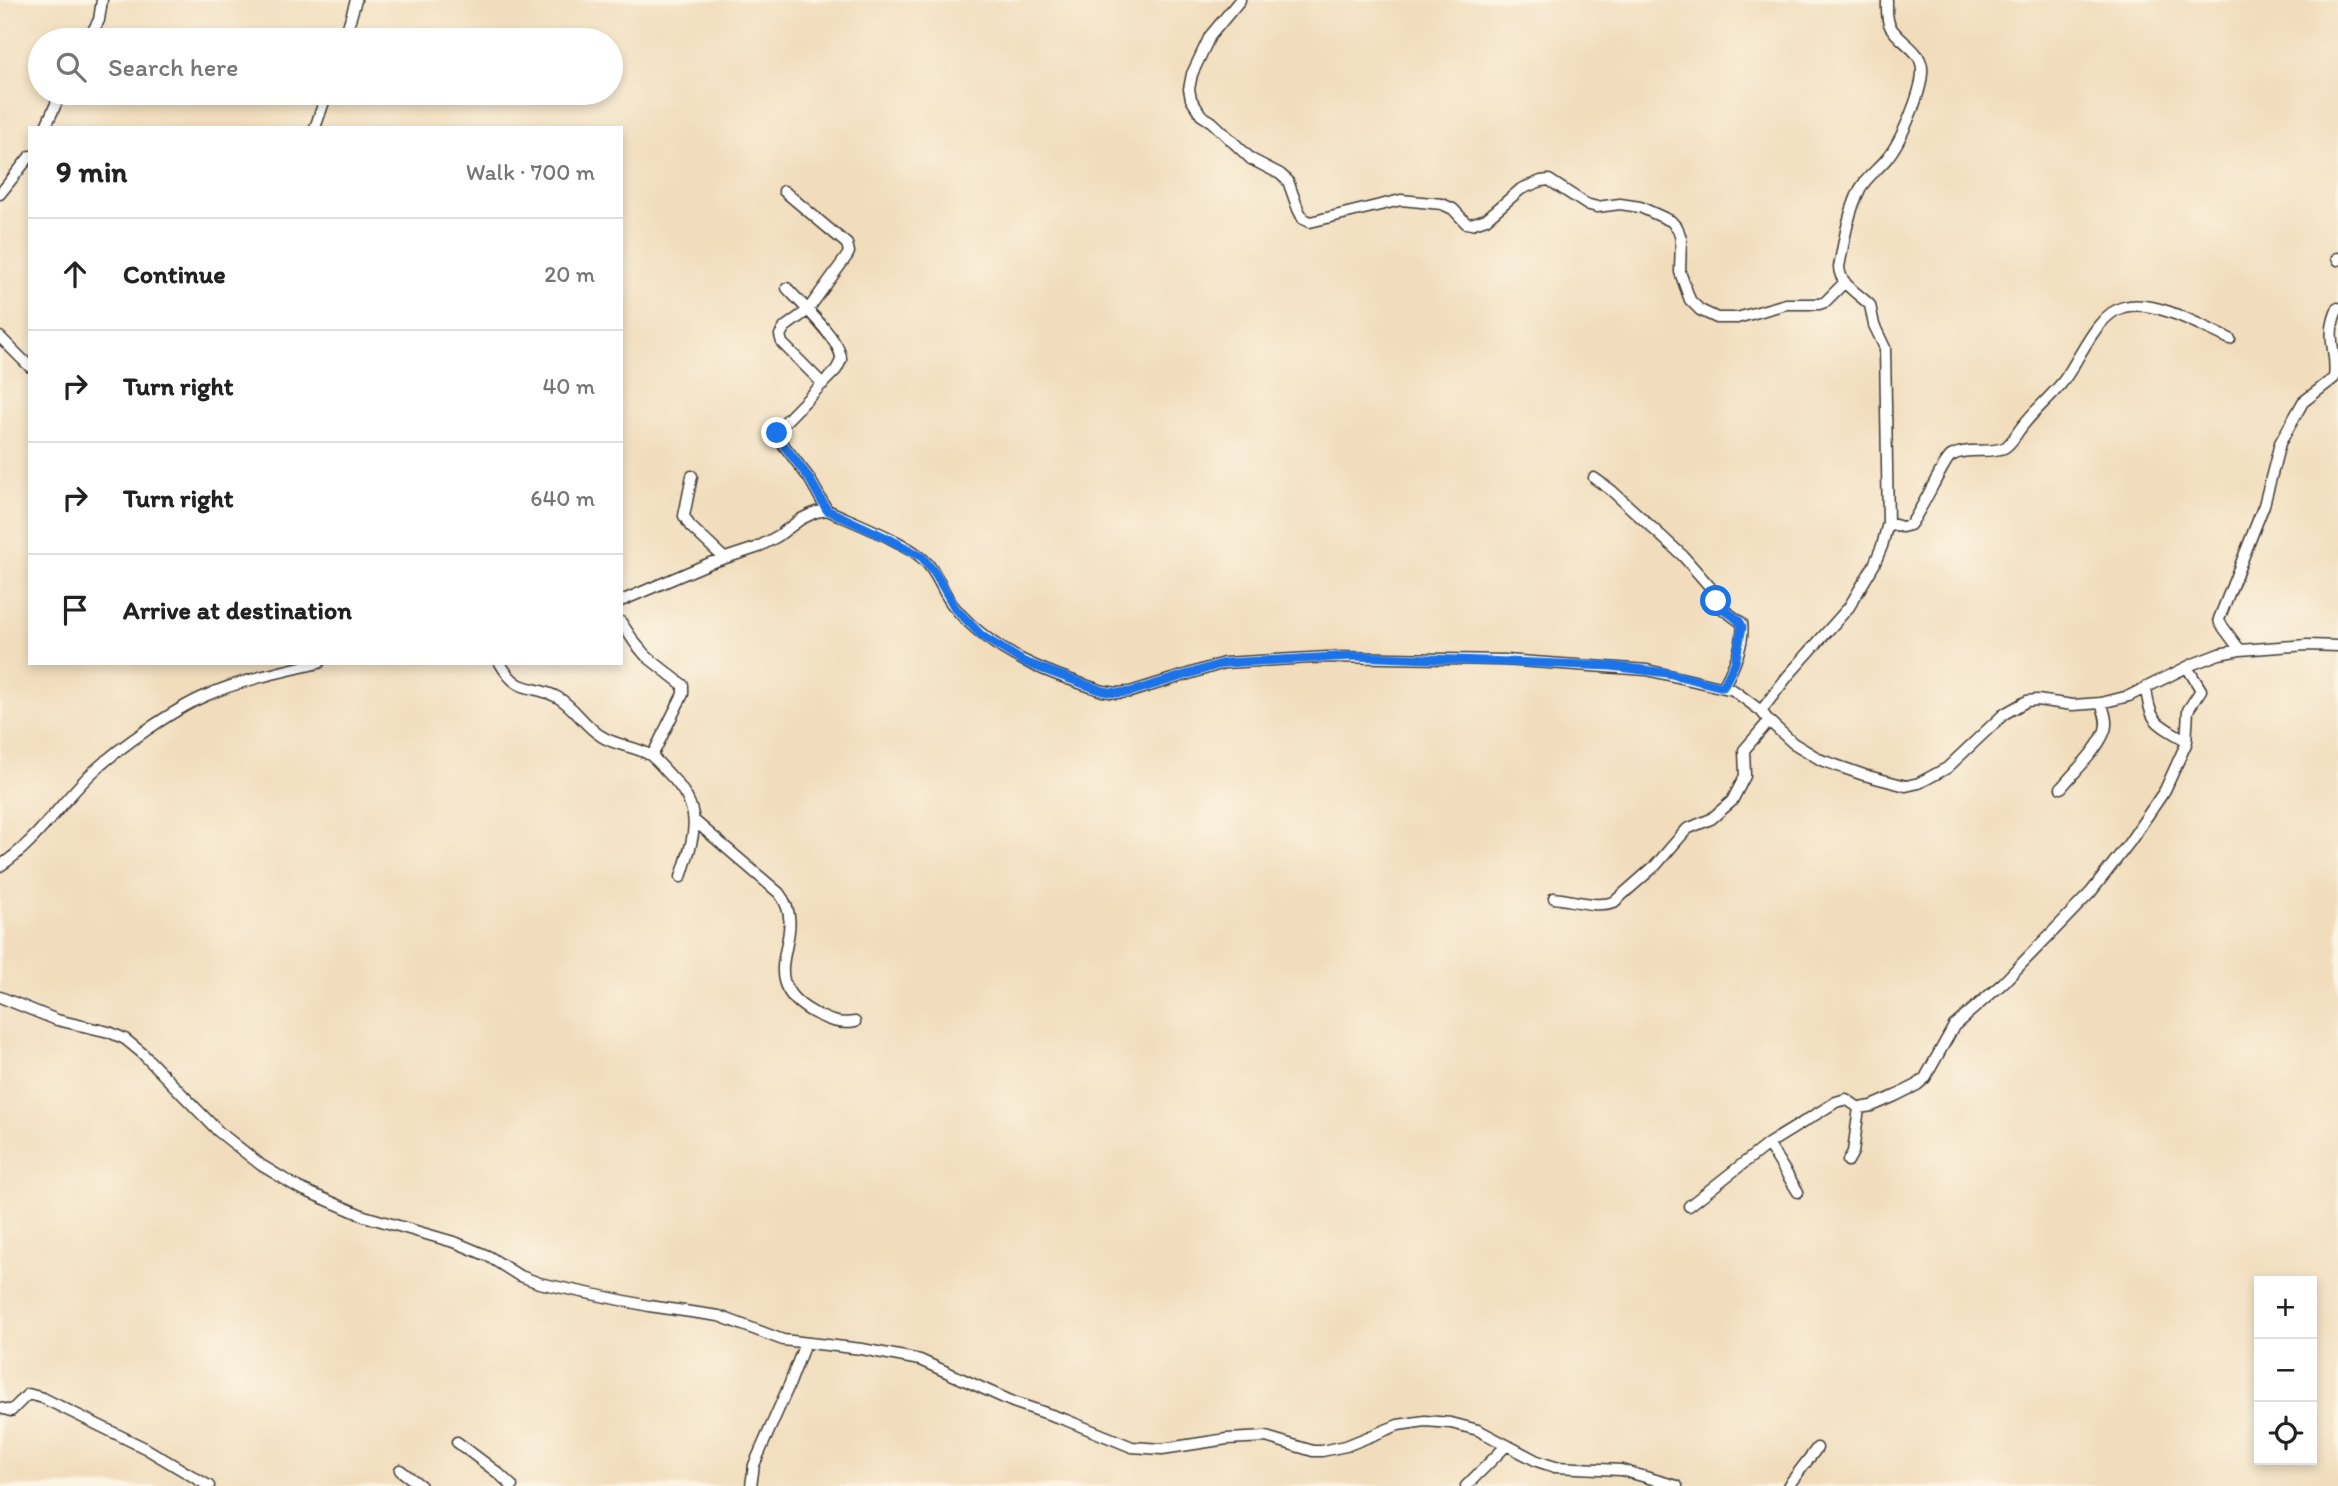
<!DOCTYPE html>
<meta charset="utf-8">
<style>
body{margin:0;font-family:Itim,sans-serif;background:#f6f6f6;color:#222}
.controls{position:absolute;right:21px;bottom:21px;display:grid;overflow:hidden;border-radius:0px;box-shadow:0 4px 10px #0003}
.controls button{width:63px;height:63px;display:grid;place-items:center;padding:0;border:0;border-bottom:2px solid #e0e0e0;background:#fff;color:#222;font:35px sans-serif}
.stop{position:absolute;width:21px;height:21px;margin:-16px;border:5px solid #1a73e8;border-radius:50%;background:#fff}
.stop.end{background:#1a73e8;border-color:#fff;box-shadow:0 2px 7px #0008}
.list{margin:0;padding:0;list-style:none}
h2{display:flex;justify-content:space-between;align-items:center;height:91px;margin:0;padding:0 28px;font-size:30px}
h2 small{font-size:23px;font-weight:400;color:#767676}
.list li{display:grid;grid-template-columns:46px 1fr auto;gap:21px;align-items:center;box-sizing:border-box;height:112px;padding:0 28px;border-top:2px solid #e0e0e0}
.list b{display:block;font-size:26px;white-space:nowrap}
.list em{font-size:23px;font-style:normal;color:#767676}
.icon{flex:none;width:38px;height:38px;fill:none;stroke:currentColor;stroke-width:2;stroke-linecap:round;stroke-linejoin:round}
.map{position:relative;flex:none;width:2338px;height:1486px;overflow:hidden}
.search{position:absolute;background:#fff;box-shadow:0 4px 10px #0003;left:28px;top:28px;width:595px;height:77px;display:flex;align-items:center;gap:18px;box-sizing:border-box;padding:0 24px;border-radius:38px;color:#767676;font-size:26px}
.panel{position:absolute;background:#fff;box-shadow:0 4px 10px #0003;left:28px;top:126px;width:595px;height:539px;border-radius:0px}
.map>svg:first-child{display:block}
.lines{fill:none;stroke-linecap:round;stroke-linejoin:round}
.minor-casing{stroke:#3c3934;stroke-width:13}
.minor{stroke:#fff;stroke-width:10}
.route{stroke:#1a73e8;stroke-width:9}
</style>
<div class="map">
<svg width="2338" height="1486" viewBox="0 0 2338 1486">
<rect width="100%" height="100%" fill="#fcf5e5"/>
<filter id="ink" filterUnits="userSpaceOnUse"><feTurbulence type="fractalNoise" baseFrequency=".0143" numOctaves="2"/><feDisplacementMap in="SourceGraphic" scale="14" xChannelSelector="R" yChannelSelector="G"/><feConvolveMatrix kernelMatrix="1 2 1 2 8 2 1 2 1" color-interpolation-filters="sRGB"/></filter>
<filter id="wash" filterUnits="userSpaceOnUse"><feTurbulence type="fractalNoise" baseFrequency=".00686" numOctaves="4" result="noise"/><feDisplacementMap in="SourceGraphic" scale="28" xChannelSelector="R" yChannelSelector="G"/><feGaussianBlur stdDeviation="1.57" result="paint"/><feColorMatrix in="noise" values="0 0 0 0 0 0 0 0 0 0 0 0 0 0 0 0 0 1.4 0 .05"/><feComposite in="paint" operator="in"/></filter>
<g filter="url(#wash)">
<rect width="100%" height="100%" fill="#f1ddbc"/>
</g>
<g filter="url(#ink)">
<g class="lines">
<defs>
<path id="minor" d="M1240 0 1210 36 1192 74 1189 89 1191 99 1201 115 1212 122 1251 159 1280 174 1288 181 1298 209 1303 219 1310 222 1401 200 1442 204 1453 209 1466 223 1471 224 1486 219 1521 189 1541 181 1549 180 1586 204 1597 207 1620 204 1640 207 1671 221 1678 229 1681 239 1680 272 1690 300 1700 310 1717 318H1737L1786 304H1819L1825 302 1845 282
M88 40 99 20 102 0
M344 40 356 0
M45 128 61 93
M315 128 327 93
M784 191 847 244 849 252 847 256 807 311 785 327 780 335 782 343 823 384
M0 194 30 156
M2337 258 2338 260
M787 288C799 302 843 342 841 360 840 363 838 366 836 370L780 427 777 433 779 439 809 478 827 510
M0 337 30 367
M692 476 684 516 690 526 724 558
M1594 478 1611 490 1683 556 1710 587 1720 607 1742 623C1745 644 1733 669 1723 687
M1888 523 1902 527 1910 525C1921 512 1944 460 1951 456 1966 447 1988 454 2004 448 2010 445 2014 438 2018 432 2030 414 2047 401 2061 384 2078 364 2096 313 2124 307 2156 299 2201 326 2230 339
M621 601 710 563 756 548 778 536 801 519 816 512 827 510C853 522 904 541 923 559 938 572 942 593 955 608 995 655 1048 673 1103 691L1117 693 1130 692 1224 663 1328 657 1505 660 1647 670 1733 690 1761 711 1769 721 1793 743 1821 760 1864 775 1906 786 1919 783 1947 768 2004 714 2027 701 2037 700 2073 705 2101 703 2129 696 2193 664 2219 654 2240 650 2307 645 2338 646
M621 622 635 643 646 656 683 685V694L652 756
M2240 650 2220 623 2219 619 2264 505 2280 443 2303 402 2334 378C2338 351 2324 338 2338 308
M500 663C519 696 530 683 557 697 574 706 584 726 601 736 616 746 635 746 650 755 657 760 663 768 669 774 705 811 695 833 681 877
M2146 688C2150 724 2157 723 2187 741
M1761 711 1787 677 1849 607 1874 565 1882 546 1888 523 1885 348 1874 325 1870 305C1858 293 1840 285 1839 267 1844 241 1848 213 1860 189 1867 176 1879 169 1888 157 1901 141 1921 94 1922 73 1924 50 1900 44 1890 26 1886 18 1887 9 1887 0
M2061 788C2074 772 2099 749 2105 730 2108 721 2104 711 2101 703
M696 822 779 893C813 936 748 977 814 1013 828 1020 839 1025 855 1022
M0 866C38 841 61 801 94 771 121 746 173 710 205 696 238 681 284 671 319 663
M1554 898C1573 900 1596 908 1614 902L1656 865 1687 829 1711 819 1732 801 1745 776 1744 750 1769 721
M0 997 57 1020 109 1032 125 1039 142 1053 218 1131 261 1165 299 1188 364 1216 457 1243 488 1256 518 1275 539 1283 649 1306 719 1316 783 1340 862 1349 920 1360 1013 1402 1066 1420 1132 1447 1162 1449 1227 1439 1266 1437 1313 1451H1322L1346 1446 1398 1425 1425 1421 1451 1423 1478 1430 1537 1461 1555 1467 1621 1470 1677 1486
M1768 1144 1798 1192
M1848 1161 1853 1152 1859 1108
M1689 1206 1768 1144 1836 1102 1846 1099 1859 1108 1872 1106 1895 1096 1917 1085 1925 1078 1954 1026 2003 983 2091 892 2129 843 2165 790 2186 744 2188 710 2201 690 2187 667
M0 1408 11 1411 28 1394 43 1398 145 1448 209 1486
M457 1442 498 1473 512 1486
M400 1470 421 1486
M751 1486 754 1465 790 1383 805 1343
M1466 1486 1507 1445
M1788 1486 1817 1448"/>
</defs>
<use href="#minor" class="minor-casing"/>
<use href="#minor" class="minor"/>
</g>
</g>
<g class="lines" filter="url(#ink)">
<path class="route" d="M777 433 779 439 809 478 827 510 889 539 922 557 935 573 955 608 982 636 1024 662 1103 691 1117 693 1130 692 1224 663 1353 656 1611 666 1667 673 1723 687 1735 663 1742 627C1739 615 1722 612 1716 601"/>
</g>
</svg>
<div class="controls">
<button>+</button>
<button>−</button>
<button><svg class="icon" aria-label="locate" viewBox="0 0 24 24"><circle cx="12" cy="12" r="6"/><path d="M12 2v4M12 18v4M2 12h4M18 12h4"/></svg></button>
</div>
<div class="stop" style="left:1716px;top:601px"></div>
<div class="stop end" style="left:777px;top:433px"></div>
<div class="search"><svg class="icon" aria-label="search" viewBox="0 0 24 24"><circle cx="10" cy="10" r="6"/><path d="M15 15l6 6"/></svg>Search here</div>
<section class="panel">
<h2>9 min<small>Walk · 700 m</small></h2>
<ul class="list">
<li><svg class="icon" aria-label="ahead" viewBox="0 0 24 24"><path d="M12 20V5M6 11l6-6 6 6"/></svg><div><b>Continue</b></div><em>20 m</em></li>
<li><svg class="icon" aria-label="right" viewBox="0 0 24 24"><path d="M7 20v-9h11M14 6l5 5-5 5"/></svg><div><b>Turn right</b></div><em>40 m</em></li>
<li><svg class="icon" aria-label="right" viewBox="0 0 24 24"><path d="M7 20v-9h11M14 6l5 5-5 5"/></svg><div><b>Turn right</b></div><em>640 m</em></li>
<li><svg class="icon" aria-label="arrive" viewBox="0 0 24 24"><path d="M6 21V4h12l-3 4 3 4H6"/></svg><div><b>Arrive at destination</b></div></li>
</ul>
</section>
</div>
